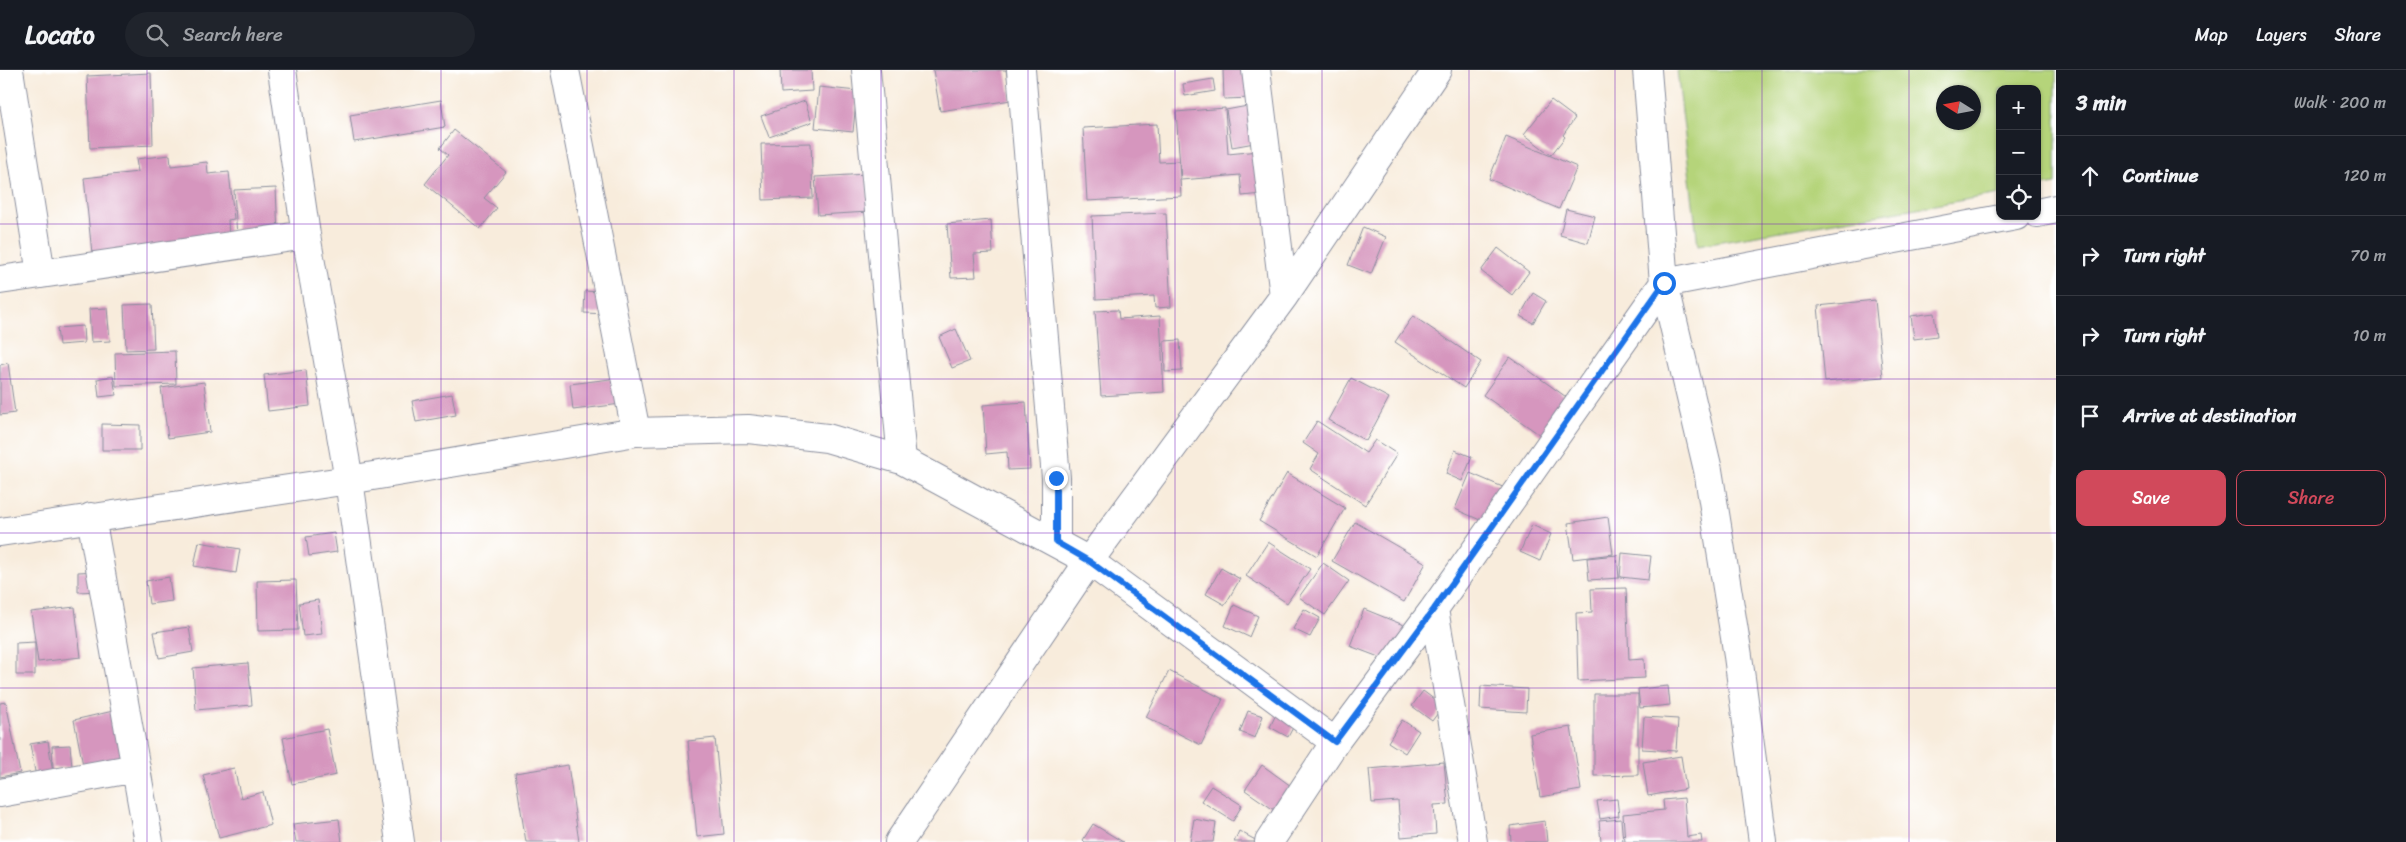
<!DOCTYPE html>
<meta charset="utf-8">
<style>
body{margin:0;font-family:Sriracha,sans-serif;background:#20242c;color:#f1f3f6}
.controls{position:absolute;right:15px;top:15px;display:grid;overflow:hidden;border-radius:10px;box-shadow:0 1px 4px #0004}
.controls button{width:45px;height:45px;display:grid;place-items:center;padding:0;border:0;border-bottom:1px solid #363941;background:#171b24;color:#f1f3f6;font:25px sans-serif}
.compass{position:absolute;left:1936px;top:15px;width:45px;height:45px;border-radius:50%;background:#171b24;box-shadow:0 1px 4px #0004;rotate:281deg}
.stop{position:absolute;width:15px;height:15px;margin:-11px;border:4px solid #1a73e8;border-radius:50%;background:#fff}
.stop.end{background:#1a73e8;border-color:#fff;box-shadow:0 1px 5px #0008}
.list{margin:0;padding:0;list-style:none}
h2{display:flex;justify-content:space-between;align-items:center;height:65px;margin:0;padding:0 20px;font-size:21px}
h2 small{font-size:16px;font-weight:400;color:#9ea1a6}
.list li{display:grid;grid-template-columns:32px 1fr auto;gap:15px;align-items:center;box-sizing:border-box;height:80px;padding:0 20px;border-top:1px solid #363941}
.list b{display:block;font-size:19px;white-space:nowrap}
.list em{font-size:16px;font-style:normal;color:#9ea1a6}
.actions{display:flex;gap:10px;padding:15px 20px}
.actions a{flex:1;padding:11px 0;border:1px solid #d1495b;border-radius:10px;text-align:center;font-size:18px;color:#d1495b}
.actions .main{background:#d1495b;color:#fff}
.icon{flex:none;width:28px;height:28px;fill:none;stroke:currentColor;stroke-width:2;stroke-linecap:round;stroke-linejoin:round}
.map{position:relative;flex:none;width:2056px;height:772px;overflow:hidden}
header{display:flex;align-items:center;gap:30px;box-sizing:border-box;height:70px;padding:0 25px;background:#171b24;border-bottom:1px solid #363941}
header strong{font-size:24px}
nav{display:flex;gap:28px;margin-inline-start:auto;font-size:18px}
.search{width:350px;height:45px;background:#20242c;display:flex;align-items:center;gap:12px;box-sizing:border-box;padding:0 18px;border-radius:28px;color:#9ea1a6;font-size:19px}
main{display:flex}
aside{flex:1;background:#171b24}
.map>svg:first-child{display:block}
.green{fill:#b5d47a;stroke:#68826c;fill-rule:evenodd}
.building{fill:#d696be}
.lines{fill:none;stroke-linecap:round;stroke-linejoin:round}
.minor-casing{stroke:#8a8e9d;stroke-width:30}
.minor{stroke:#fff;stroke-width:28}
.route{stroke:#1a73e8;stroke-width:6}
.grid{fill:none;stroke:#7b2cbf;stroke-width:1;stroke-opacity:0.55}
</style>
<header>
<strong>Locato</strong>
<div class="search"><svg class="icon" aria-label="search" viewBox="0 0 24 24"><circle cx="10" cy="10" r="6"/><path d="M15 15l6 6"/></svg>Search here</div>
<nav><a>Map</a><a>Layers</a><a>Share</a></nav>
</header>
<main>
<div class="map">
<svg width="2056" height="772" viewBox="0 0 2056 772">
<rect width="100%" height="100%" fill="#fff"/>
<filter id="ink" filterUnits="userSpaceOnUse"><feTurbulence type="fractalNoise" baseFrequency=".02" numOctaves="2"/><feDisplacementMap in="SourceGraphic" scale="10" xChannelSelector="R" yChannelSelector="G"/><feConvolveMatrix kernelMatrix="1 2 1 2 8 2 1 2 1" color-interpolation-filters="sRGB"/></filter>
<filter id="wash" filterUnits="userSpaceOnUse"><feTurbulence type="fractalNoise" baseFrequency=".0096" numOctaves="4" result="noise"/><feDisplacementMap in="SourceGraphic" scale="20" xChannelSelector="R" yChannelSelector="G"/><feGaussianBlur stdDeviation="1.12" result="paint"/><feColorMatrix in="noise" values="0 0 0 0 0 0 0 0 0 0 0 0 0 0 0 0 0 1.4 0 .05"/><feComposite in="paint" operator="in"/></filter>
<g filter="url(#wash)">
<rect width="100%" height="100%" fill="#f8ecdc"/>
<path class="green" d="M1677 0H2056V114L2037 117V19H2000V124L1698 175ZM1944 22H1974V52H1944Z"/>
<g id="blocks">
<path class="building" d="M780 0H811L812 21 781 23Z
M933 0H1006L1011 30 940 41Z
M1223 0H1252L1253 28 1224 29Z
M151 3 153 75 90 78 87 6Z
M1213 9 1215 21 1185 26 1183 14Z
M819 17 857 21 853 62 815 58Z
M441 30 445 57 354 72 350 45Z
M1551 30 1575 48 1563 65 1565 67 1551 85 1524 64Z
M805 31 812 52 769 67 761 46Z
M1253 35 1260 72 1232 77 1226 40Z
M1225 38 1228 84 1258 81 1262 124 1242 126 1240 105 1181 110 1176 42Z
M1157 54 1159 92 1179 91 1181 126 1087 131 1083 58Z
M454 60 506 102 484 128 497 138 480 159 425 114 448 85 440 78Z
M1506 67 1577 97 1559 139 1489 109Z
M811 73 813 128 763 130 761 74Z
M170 85 171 96 207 92 208 104 229 102 234 149 228 150 229 168 92 183 84 108 138 102 136 89Z
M867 104 869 142 818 145 815 107Z
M276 118 278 165 237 167 234 120Z
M1566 139 1595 146 1588 173 1560 165Z
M1166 143 1171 237 1155 238 1154 226 1096 229 1092 146Z
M991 150 993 183 974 184 976 207 951 208 947 154Z
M1363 157 1386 167 1371 204 1348 195Z
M1498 178 1529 202 1512 225 1481 201Z
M585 221 611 223 609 244 584 243Z
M1533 223 1546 231 1533 253 1520 246Z
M1875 230 1883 307 1825 312 1818 236Z
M152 234 154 279 126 280 124 235Z
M107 238 110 271 91 272 89 239Z
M1118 240 1119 249 1160 246 1164 322 1101 326 1095 241Z
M1934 243 1937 266 1914 269 1911 246Z
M1413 246 1481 292 1464 318 1395 272Z
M83 256 84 273 59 275 57 258Z
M956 259 970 291 952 298 939 267Z
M1180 270 1182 301 1165 302 1164 271Z
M175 281 176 314 116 316 115 283Z
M1510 287 1569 329 1543 367 1483 325Z
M8 293 15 343 0 345V295Z
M306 300 310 336 268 341 264 305Z
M113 306 116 325 99 327 97 309Z
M618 308 621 334 573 340 570 314Z
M1351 308 1389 328 1366 371 1328 350Z
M204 312 210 362 168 368 161 318Z
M452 324 456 345 416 352 412 331Z
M1026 332 1030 399 1008 400 1007 382 986 384 983 335Z
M1317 351 1366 383 1375 370 1397 384 1365 435 1310 399 1319 384 1303 373Z
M102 354 140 355V380H102Z
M1455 380 1472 387 1462 411 1446 404Z
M1287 403 1345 438 1317 486 1259 451Z
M1470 403 1505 418 1489 454 1455 439Z
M1608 447 1613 484 1573 489 1568 453Z
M1355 452 1426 493 1404 532 1332 491Z
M1532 455 1551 464 1540 491 1520 482Z
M334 463 337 482 309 486 306 467Z
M199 472 240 479 236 503 194 496Z
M1268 472 1310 499 1287 533 1246 506Z
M1622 483 1651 486 1648 510 1620 507Z
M1617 485 1619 508 1589 510 1587 488Z
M1323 493 1349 511 1325 545 1299 527Z
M1221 498 1240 509 1225 535 1206 524Z
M98 501 99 521 78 522V502Z
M169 507 172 531 149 534 146 511Z
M296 510 298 560 258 561 257 511Z
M1626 518 1629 590 1644 589 1645 608 1578 611 1576 543 1592 542 1591 519Z
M318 530 322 564 303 566 299 533Z
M1234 535 1258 546 1249 567 1225 556Z
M75 537 81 587 38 592 31 542Z
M1304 539 1320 548 1310 567 1293 559Z
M1364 539 1406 556 1392 592 1350 576Z
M189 557 193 582 159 588 154 562Z
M35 572V605H16V573Z
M248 593 252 635 196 640 193 598Z
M1169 601 1223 629 1201 675 1146 647Z
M1481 616 1527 619 1526 642 1480 639Z
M1668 616 1670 635 1640 638 1638 619Z
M1423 621 1443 636 1432 651 1412 636Z
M1594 624H1638V705L1594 706Z
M6 632 20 703 0 707V633Z
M1279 638 1298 648 1288 667 1270 657Z
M113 641 123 687 83 695 74 650Z
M1248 641 1263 646 1255 668 1240 662Z
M1644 647 1678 649 1676 681 1642 679Z
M1402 650 1419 661 1405 683 1388 672Z
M1571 657 1581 720 1540 727 1530 664Z
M327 659 336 705 292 714 283 668Z
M715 668 724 764 697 767 688 671Z
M48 671 55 715 38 718 30 674Z
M70 675 72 697 53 698 52 676Z
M1681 686 1686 719 1648 726 1643 692Z
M1444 692 1448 734 1434 735 1436 764 1401 767 1398 731 1372 733 1369 699Z
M568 695 579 772H526L515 703Z
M1262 695 1291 716 1274 740 1245 720Z
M234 698 241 728 263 722 271 755 219 768 203 705Z
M1211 716 1242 735 1233 751 1201 731Z
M1684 728 1687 767 1701 765 1702 772H1625L1623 744 1664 740 1663 730Z
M1617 729 1619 746 1600 749 1597 731Z
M339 749 342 772H296L293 754Z
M1194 749 1216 753 1213 772H1190Z
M1621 749 1623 772H1601L1599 751Z
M1545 751 1547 772H1511L1510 756Z
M1093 754 1123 772H1085L1083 770Z
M1239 761 1259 772H1234Z"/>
</g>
</g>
<g filter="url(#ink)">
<use href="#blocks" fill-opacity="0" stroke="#8a8e9d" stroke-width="1"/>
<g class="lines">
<defs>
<path id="minor" d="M9 0 41 204
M282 0 306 165 349 410 400 772
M565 0 636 362
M866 0 902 390
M1021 0 1056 408V472
M1256 0 1284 226
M1647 0 1664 213 1708 400 1738 586 1763 772
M2037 143 2056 139
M0 210 306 165
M91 447 149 772
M0 462 349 410 636 362 748 359 827 368 902 390 1089 491 1335 672
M1434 539 1473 772
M0 723 136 698
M899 772 1089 491 1284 226 1437 0
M1269 772 1335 672 1434 539 1664 213 2016 146"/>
</defs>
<use href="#minor" class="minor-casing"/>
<use href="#minor" class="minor"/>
</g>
</g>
<g class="lines" filter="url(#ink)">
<path class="route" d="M1056 408V472L1089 491 1335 672 1434 539 1664 213"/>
</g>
<path class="grid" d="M147 0V772M294 0V772M441 0V772M587 0V772M734 0V772M881 0V772M1028 0V772M1175 0V772M1322 0V772M1469 0V772M1615 0V772M1762 0V772M1909 0V772M0 154H2056M0 309H2056M0 463H2056M0 618H2056"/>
</svg>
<div class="controls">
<button>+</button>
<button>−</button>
<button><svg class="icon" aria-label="locate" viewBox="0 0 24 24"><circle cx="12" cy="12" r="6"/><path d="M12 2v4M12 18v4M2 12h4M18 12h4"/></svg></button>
</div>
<svg class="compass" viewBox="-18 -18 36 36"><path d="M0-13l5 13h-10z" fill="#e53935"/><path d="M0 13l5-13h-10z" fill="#9ea1a6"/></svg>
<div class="stop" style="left:1664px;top:213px"></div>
<div class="stop end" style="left:1056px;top:408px"></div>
</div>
<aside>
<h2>3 min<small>Walk · 200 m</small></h2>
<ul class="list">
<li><svg class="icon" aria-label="ahead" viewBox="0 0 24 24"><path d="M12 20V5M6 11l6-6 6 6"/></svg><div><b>Continue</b></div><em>120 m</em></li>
<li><svg class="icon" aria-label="right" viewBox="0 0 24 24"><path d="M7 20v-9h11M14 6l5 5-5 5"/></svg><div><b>Turn right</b></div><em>70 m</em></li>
<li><svg class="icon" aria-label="right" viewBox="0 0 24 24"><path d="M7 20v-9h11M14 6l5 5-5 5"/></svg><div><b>Turn right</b></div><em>10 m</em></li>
<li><svg class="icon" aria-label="arrive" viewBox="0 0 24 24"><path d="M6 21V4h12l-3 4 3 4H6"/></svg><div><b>Arrive at destination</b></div></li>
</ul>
<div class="actions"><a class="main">Save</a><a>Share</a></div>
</aside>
</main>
